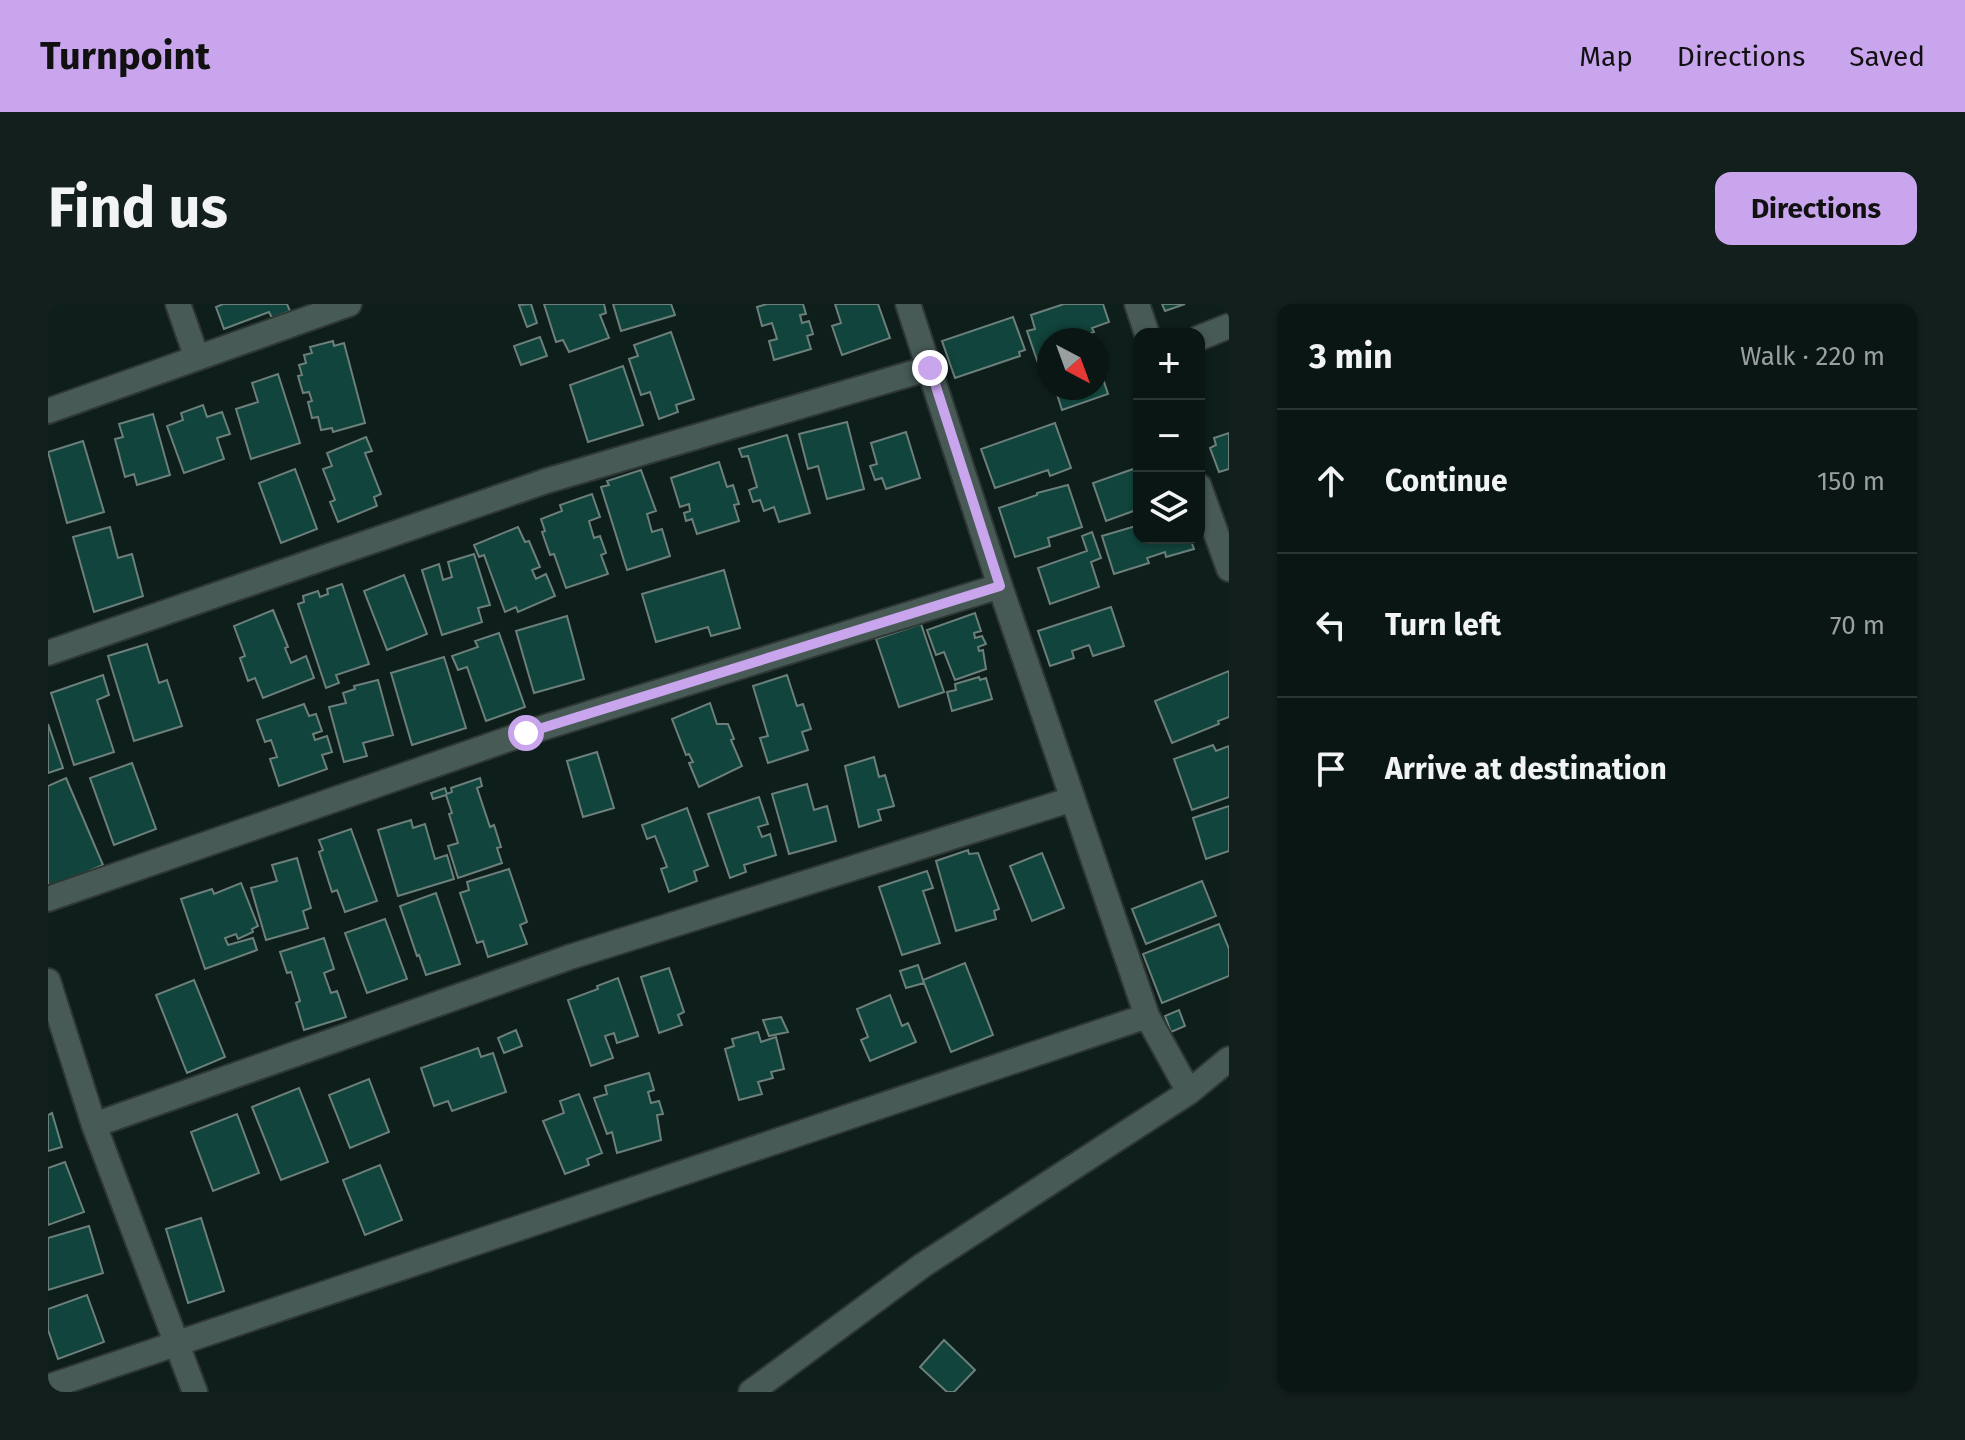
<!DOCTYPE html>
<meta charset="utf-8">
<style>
body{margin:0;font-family:"Fira Sans",sans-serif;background:#131f1d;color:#f1f3f6}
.controls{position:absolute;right:24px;top:24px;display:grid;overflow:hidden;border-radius:16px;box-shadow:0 2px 6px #0004}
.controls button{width:72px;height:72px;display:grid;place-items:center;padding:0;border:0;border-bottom:2px solid #2a3534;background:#0a1614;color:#f1f3f6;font:40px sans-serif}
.compass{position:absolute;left:989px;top:24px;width:72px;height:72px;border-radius:50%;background:#0a1614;box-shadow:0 2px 6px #0004;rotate:139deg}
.stop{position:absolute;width:24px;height:24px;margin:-18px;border:6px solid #c9a5ee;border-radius:50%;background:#fff}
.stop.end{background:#c9a5ee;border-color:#fff;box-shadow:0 2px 8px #0008}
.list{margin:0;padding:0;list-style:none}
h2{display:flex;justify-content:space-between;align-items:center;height:104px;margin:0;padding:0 32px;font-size:34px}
h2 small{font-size:26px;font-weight:400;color:#999fa0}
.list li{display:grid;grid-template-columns:52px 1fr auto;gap:24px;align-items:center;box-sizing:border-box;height:144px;padding:0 32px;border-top:2px solid #2a3534}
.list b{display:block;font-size:30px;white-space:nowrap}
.list em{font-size:26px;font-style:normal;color:#999fa0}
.icon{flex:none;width:44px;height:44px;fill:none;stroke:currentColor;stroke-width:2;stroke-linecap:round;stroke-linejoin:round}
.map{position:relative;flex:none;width:1181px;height:1088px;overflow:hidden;border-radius:16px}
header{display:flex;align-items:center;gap:48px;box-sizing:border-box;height:112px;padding:0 40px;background:#c9a5ee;color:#111}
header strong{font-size:38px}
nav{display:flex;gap:44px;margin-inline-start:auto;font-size:28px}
.intro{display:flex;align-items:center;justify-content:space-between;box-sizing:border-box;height:192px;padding:0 48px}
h1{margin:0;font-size:56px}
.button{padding:20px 36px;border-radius:16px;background:#c9a5ee;color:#111;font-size:28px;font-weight:700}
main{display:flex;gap:48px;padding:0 48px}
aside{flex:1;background:#0a1614;border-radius:16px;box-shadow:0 2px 6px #0004}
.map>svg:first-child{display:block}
.building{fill:#11443c;stroke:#6c7f7a;stroke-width:2}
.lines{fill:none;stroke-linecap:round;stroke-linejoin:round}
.minor-casing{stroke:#2f3735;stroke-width:28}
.minor{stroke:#475a56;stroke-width:24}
.route{stroke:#c9a5ee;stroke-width:10}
</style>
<header>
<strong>Turnpoint</strong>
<nav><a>Map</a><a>Directions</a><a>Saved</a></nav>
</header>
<div class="intro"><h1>Find us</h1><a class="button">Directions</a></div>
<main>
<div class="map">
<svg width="1181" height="1088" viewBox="0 0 1181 1088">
<rect width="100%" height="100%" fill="#0e1e1b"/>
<path class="building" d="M175 0H239L242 7 224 14 221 8 176 25 168 3Z
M483 0 489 19 479 23 471 1Z
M496 0H556L558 9 552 11 561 34 521 48 515 36 508 38Z
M565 0H623L627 11 573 27Z
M719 0H755L758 10 752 11 754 19 761 17 765 30 759 32 763 45 726 56 721 37 729 35 724 19 714 22 709 3Z
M787 0H830L842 34 794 51 784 22 793 19Z
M1016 0H1055L1061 18 1044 24 1046 28 1024 36H1001V58L991 62 979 27 987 25 983 11Z
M1114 0H1137L1117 7Z
M965 13 977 46 971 48 972 52 907 74 894 37Z
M623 28 646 95 628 101 630 108 611 115 602 88 593 91 581 55 590 52 586 41Z
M492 33 499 52 473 61 466 42Z
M285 37 286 42 296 39 317 119 285 128 284 124 273 126 270 113 264 114 260 98 264 97 261 88 255 89 250 72 254 71 251 61 258 59 256 51 264 49 262 43Z
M1049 57 1060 90 1014 106 1007 84H1049Z
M575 62 595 121 540 138 522 81Z
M230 70 252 139 203 155 188 105 210 98 204 79Z
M155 101 159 113 174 108 182 130 169 134 176 155 136 169 119 122 135 116 133 109Z
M105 110 122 171 89 181 86 170 77 173 67 135 75 133 71 120Z
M799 118 816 185 779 195 770 162 760 165 751 130Z
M1007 119 1023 164 1002 172 1000 166 947 184 933 145Z
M858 128 872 174 838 185 834 174 827 176 822 162 829 160 823 139Z
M1181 129V165L1171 168 1162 144 1168 141 1166 134Z
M739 131 762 209 731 218 726 203 716 207 712 196 705 198 701 186 709 183 700 152 694 153 691 145Z
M318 133 324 147 317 149 333 190 326 193 329 202 290 218 282 198 287 196 275 165 284 162 279 149Z
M35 137 56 208 19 219 0 148Z
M671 158 679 183 685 181 691 200 686 201 691 217 649 230 644 215 638 217 636 209 642 207 641 200 632 203 623 174Z
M1091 163V205L1058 217 1045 179Z
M247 165 269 225 233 239 211 179Z
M593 166 608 207 599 210 604 228 614 225 622 252 579 266 553 183 561 181 559 177Z
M1020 181 1034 223 1000 234 1002 242 967 253 951 204 989 191V189Z
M544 190 552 213 541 217 546 234 552 232 558 249 553 251 560 270 518 284 506 250 502 251 494 228 497 227 493 215 514 207 512 201Z
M1091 221V234H1142L1146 245 1118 253 1117 248 1099 254 1101 259 1066 270 1054 232Z
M62 223 70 254 84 250 95 292 46 308 25 233Z
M470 223 477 238 481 237 492 263 484 266 488 275 498 270 507 292 470 308 468 303 457 308 436 251 431 253 426 241Z
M1044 228 1053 254 1043 258 1051 283 1002 300 990 264 1039 247 1034 232Z
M426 250 442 301 430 304 434 318 394 331 374 266 391 260 395 276 404 273 400 258Z
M676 266 692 324 663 332 660 323 608 338 594 290Z
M356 271 379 330 339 346 316 287Z
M294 280 321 360 288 371 291 379 278 384 250 300 256 298 255 292 270 287 272 293 280 290 279 285Z
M1063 303 1076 342 1045 352 1041 341 1024 347 1026 354 1002 362 990 327Z
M225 306 240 343 237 344 243 359 258 352 266 374 215 394 207 374 200 377 192 354 197 352 186 322Z
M927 309 933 327 926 329 927 334 934 332 938 340 930 343 931 347 935 346 938 365 907 376 896 348 888 351 879 326Z
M519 312 536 375 486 389 468 327Z
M873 320 896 388 851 403 828 335Z
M451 329 477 403 438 417 419 363 410 366 404 352 430 343 427 337Z
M99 340 111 379 119 376 134 422 86 437 60 352Z
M396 353 418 424 364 441 343 369Z
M1181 367V413L1170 417 1171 420 1124 439 1107 397Z
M55 371 61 391 49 396 66 448 26 461 3 389Z
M739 371 749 402 755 400 763 425 754 428 760 446 720 459 712 434 720 432 705 382Z
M931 373 932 376 938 374 944 395 904 407 899 388 908 386 907 380Z
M330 376 345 431 315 439 319 452 296 458 281 403 298 399 295 389 307 385 306 382Z
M662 399 669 420H680L686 435 683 436 694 462 651 483 641 459 645 458 641 450 638 451 624 415Z
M256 400 261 412 268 410 274 427 265 430 267 436 279 432 284 448 274 451 279 465 231 482 222 455 229 453 223 436 217 438 209 416Z
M0 420 15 464 0 469Z
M1165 441 1168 447 1181 442V493L1144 506 1126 455Z
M549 448 566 504 535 513 519 457Z
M826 453 831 473 837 471 846 502 830 506 833 516 811 523 797 462Z
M84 459 108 525 66 541 42 474Z
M18 474 55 561 0 585V482Z
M432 474 434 482 429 484 442 523 446 521 453 543 449 544 454 559 410 574 400 542 410 539 401 510 404 509 398 491 385 495 383 489 397 484 399 490 404 488 403 484Z
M759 480 766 506 779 502 788 537 741 550 724 490Z
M711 493 720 520 710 523 714 533 722 530 728 551 696 561 698 568 682 574 660 510Z
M1181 502V547L1158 555 1145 514Z
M639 504 660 562 646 567 649 577 621 588 613 565 619 563 607 532 599 535 594 521Z
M363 516 365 524 377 520 387 555 399 551 406 575 350 592 330 526Z
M303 525 329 597 297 608 289 586 284 588 271 548 275 546 271 536Z
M920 546 921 550 930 549 951 605 946 607 948 615 908 627 888 557Z
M994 549 1016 604 984 617 962 562Z
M249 554 263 604 255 607 260 624 218 636 203 584 229 577 224 561Z
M461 565 479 618 472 621 479 640 440 653 435 637 429 639 412 589 421 586 419 578Z
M879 567 885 584 875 587 892 639 854 651 831 583Z
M1154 577 1168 612 1098 640 1084 605Z
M193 579 210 622 204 625 205 628 190 635 188 630 177 634 180 641 205 634 209 646 157 665 133 595 164 585 166 590Z
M388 589 412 660 378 671 371 651 369 652 352 602Z
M337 615 359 675 319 689 297 629Z
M1171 620 1181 645V672L1114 699 1095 650Z
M276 634 286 665 276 669 283 689 289 687 298 713 256 726 248 699 252 697 243 668 239 669 232 648Z
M917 659 945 731 903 748 875 676Z
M870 661 876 679 858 684 852 667Z
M621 664 636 708 630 711 634 721 611 729 593 673Z
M570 674 590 732 569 739 566 729 557 732 565 754 543 762 520 696 550 685 549 682Z
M146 676 177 753 139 769 108 691Z
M842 691 854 722 860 719 868 738 822 757 813 736 820 733 809 705Z
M1131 706 1137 722 1123 728 1117 712Z
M733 713 740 728 721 732 715 716Z
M468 726 474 742 456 749 450 734Z
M710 728 713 738 728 733 736 765 723 768 725 774 710 778 714 790 691 796 677 745 686 742 684 735Z
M430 744 433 753 445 749 458 788 404 807 400 797 386 802 373 764Z
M601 769 606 786 600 788 603 799 611 797 615 810 609 811 613 836 569 849 564 828 559 830 546 794 559 790 557 782Z
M321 775 341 828 302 844 281 791Z
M251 784 280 858 233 876 204 803Z
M531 790 554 849 539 855 541 861 517 870 495 817 516 809 512 797Z
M4 809 14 843 0 847V811Z
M189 810 211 869 165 887 143 828Z
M17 858 36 908 0 921V864Z
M332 861 354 916 317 931 295 876Z
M153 914 176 987 140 999 118 925Z
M41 922 55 969 0 986V934Z
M39 991 56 1038 10 1055 0 1026V1005Z
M896 1036 927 1066 906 1088H899L872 1063Z"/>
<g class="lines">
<defs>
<path id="minor" d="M130 0 149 54
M860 0 952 282 1099 712 1141 788
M1089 0 1099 30
M1151 34 1181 22
M0 107 301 0
M1151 182 1181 265
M0 349 498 177 882 64
M0 595 478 429 952 282
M0 677 46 821 147 1088
M46 821 522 653 1025 495
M0 1083 1099 712
M703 1088 875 961 1141 788 1181 755"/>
</defs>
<use href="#minor" class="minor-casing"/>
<use href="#minor" class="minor"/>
</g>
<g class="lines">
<path class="route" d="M478 429 952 282 882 64"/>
</g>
</svg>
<div class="controls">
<button>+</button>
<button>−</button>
<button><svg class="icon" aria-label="layers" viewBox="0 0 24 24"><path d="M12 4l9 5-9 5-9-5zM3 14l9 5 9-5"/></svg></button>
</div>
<svg class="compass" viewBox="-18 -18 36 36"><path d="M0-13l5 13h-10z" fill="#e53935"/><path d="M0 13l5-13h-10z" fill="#999fa0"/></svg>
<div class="stop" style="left:478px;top:429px"></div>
<div class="stop end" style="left:882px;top:64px"></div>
</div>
<aside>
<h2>3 min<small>Walk · 220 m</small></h2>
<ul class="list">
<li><svg class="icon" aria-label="ahead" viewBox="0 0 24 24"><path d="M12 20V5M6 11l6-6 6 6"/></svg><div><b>Continue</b></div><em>150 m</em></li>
<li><svg class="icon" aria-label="left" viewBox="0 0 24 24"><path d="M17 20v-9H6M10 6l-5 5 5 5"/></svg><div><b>Turn left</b></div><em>70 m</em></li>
<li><svg class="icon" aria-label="arrive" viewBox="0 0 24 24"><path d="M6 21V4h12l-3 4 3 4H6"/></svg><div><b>Arrive at destination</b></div></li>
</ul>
</aside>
</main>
